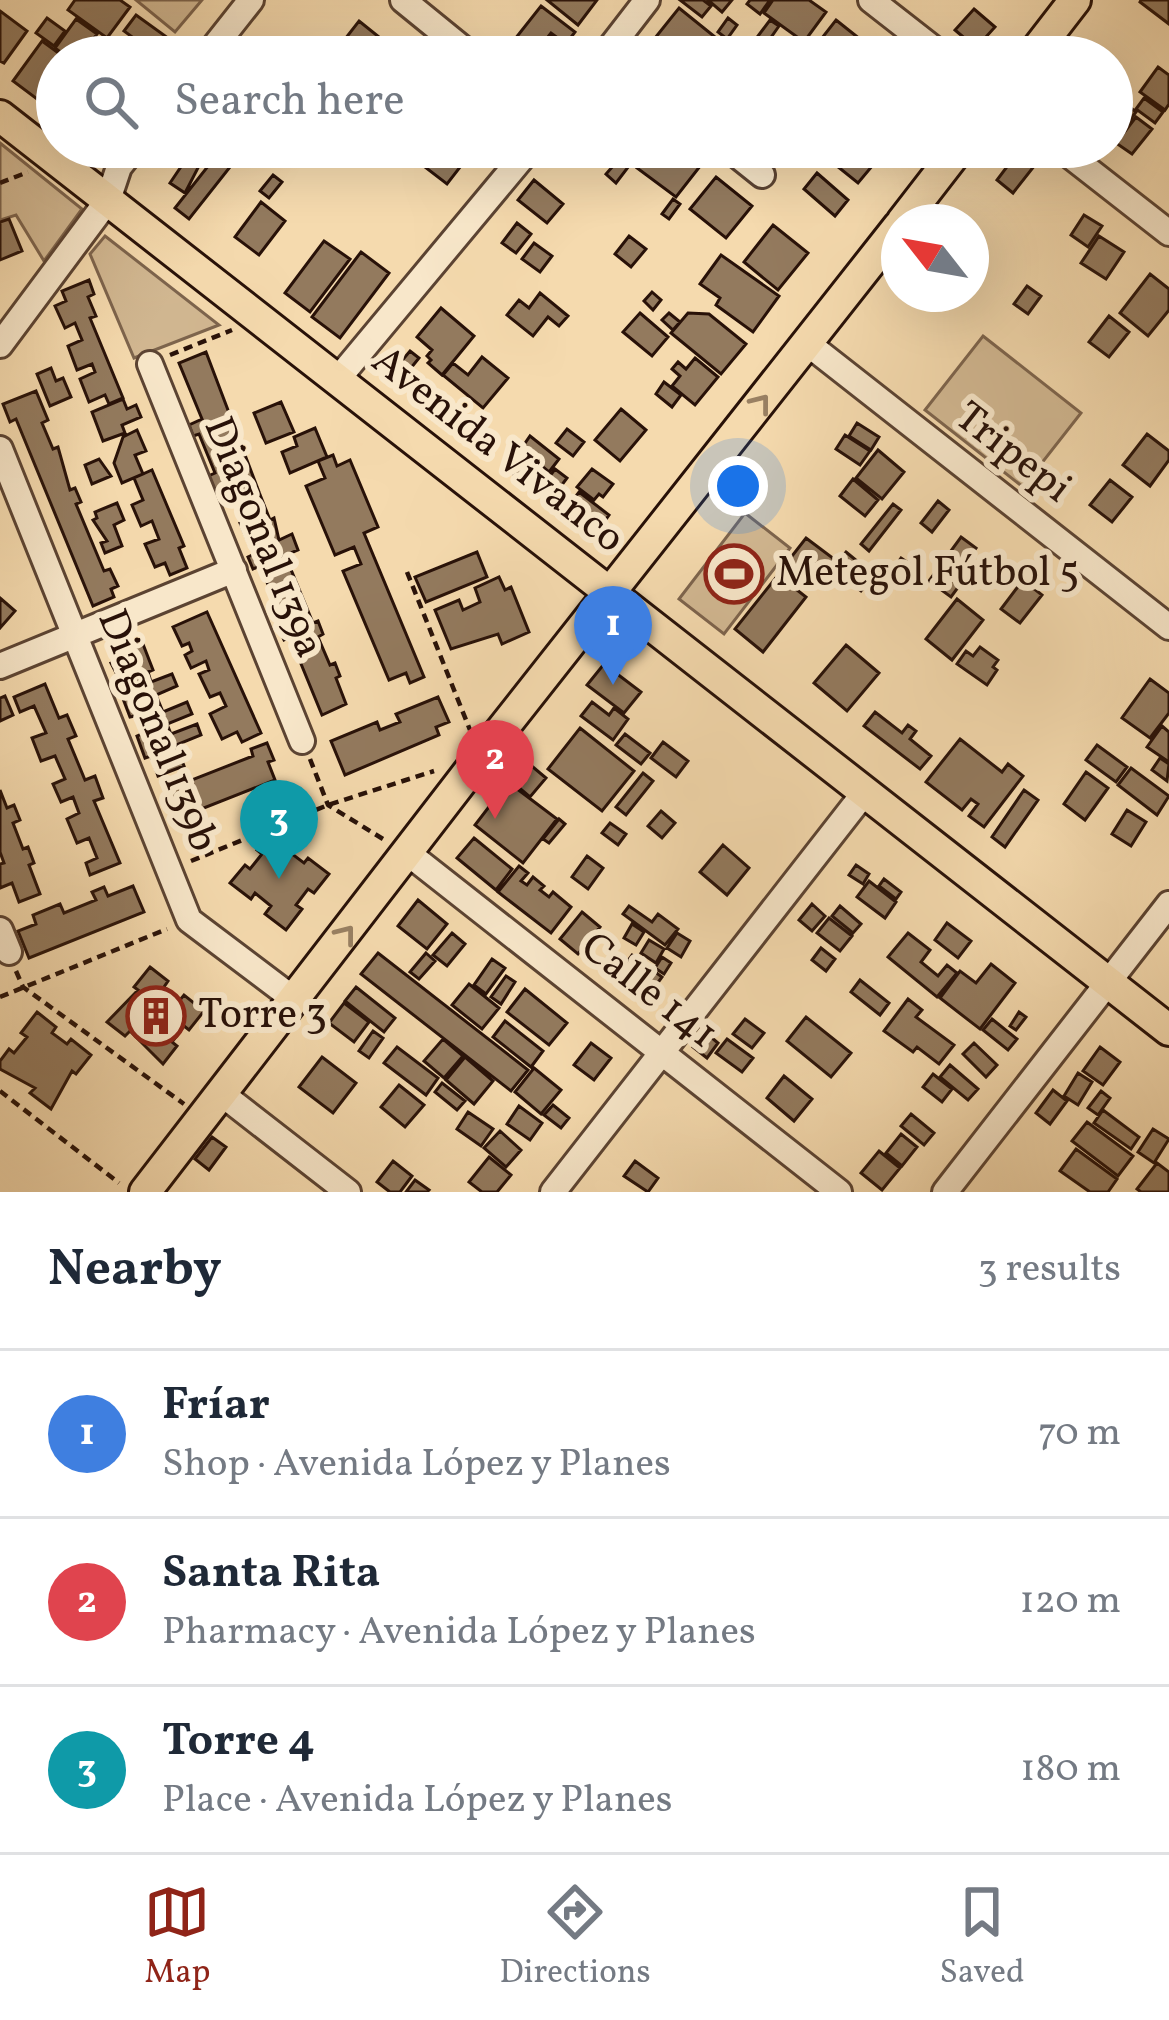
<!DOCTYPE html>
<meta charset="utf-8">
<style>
body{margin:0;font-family:Vollkorn,serif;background:#f2f2f3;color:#1f2937}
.compass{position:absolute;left:881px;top:204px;width:108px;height:108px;border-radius:50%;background:#fff;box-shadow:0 12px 48px #0002;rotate:301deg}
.you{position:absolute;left:738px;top:486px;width:42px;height:42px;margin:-30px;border:9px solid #fff;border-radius:50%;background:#1a73e8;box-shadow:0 0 0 18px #1a73e833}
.badge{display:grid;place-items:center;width:78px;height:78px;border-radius:50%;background:#8f2418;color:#fff;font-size:39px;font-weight:700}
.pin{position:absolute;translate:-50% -99px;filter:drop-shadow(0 3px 6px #0008)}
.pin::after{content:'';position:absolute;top:63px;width:42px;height:36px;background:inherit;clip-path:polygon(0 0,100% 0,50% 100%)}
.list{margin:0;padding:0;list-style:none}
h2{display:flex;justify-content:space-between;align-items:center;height:156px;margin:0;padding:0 48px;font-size:51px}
h2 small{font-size:39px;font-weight:400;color:#747a83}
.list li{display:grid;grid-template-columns:78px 1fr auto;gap:36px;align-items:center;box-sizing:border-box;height:168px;padding:0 48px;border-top:3px solid #e0e1e3}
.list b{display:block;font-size:45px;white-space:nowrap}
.list p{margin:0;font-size:39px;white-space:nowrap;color:#747a83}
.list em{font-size:39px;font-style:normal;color:#747a83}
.icon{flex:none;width:66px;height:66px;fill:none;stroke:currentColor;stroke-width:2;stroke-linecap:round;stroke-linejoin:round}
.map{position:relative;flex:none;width:1169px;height:1192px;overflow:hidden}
.search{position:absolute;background:#fff;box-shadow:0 12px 48px #0002;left:36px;right:36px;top:36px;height:132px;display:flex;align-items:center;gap:30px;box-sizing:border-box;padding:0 42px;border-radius:66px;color:#747a83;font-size:45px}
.sheet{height:660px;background:#fff}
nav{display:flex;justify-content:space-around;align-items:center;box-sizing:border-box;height:168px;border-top:3px solid #e0e1e3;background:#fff;font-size:33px;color:#747a83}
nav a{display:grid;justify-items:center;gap:6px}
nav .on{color:#8f2418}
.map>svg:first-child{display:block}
.green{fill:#d2b892;stroke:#7d644d;stroke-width:3}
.building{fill:#937a5e;stroke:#281108;stroke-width:3}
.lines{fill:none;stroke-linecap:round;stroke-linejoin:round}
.minor-casing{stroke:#5b4332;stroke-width:30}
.major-casing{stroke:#281108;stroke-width:36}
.path{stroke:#281108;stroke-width:4.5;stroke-dasharray:9 6;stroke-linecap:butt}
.minor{stroke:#f8e7ca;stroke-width:24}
.major{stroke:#f5daae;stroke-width:30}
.oneway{stroke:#998063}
.labels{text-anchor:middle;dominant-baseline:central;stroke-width:12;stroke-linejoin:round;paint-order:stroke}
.street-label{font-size:42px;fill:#281108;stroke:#f8e7ca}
.poi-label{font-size:42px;fill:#281108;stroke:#f8e7ca;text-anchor:start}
</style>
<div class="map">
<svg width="1169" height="1192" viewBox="0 0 1169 1192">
<rect width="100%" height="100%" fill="#f5daae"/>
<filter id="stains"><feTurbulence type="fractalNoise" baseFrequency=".00167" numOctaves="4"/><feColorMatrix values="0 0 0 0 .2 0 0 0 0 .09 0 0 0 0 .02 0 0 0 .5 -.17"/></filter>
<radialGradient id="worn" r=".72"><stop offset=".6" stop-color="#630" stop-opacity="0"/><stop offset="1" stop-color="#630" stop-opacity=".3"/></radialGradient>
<path class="green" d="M136 0H202L175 32Z
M0 143 82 209 44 261 16 215 0 220Z
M105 236 219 325 134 358 90 254Z
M983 336 1081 413 1023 487 925 410Z
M745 513 790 548 724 634 679 599Z"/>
<path class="building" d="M75 0H120L130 7 107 38 68 10Z
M547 0H597L578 25Z
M680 0H703L711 6 702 17Z
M708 0H732L722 12Z
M750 0H770L760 14 747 4Z
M773 0H809L826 12 804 42 764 13Z
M1141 0H1169V24L1140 2Z
M541 6 575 32 566 44 551 33 535 53 531 50 526 56 511 44Z
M679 8 715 37 699 57H679L655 38Z
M974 9 995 27 976 48 955 30Z
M0 11 27 31 4 63 0 61Z
M136 15 168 38 155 57H128L139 42 124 31Z
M47 18 65 31 54 46 36 33Z
M728 18 737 25 727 39 718 32Z
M76 19 97 34 80 57H67L55 48Z
M770 20 779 26 767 43 758 36Z
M836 20 875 51 870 57H817L811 52Z
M359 21 379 37 364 57H331Z
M42 41 64 57H57V97L49 108 13 81Z
M756 41 765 48 758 57H743Z
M1085 41 1107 57H1072Z
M793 42 812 57H782Z
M1158 67 1169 75V104L1165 110 1140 92Z
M1112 93 1136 112 1114 141 1112 139Z
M1144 98 1163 112 1155 123 1136 109Z
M1136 117 1152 129 1132 154 1116 143Z
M228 147 243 149 232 164 222 156Z
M413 147H464L471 153 447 184 408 154Z
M588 147H607L595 163 583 154Z
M653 147H678L701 165 676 197 637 168Z
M837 147H888L858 183 827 158Z
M191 152 202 160 185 193 170 183Z
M1018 152 1035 165 1013 193 997 180Z
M216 156 230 167 189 219 175 208Z
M620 158 629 166 616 183 606 174Z
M817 173 848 200 835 216 804 189Z
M273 175 282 182 269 198 260 191Z
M716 177 752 206 726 238 690 209Z
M534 180 563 204 547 223 518 200Z
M673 199 680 204 669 219 662 214Z
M261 202 285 221 259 255 235 237Z
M1084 215 1102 226 1088 247 1071 235Z
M9 219 22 251 0 260V222Z
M517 223 531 234 516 253 502 243Z
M773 225 808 253 778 290 744 262Z
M629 236 646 249 631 267 615 254Z
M1099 236 1124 252 1106 279 1081 263Z
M324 241 350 259 310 312 285 293Z
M534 243 552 256 540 272 522 259Z
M361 252 389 273 340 338 312 317Z
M721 255 779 296 753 332 716 305 720 298 700 284Z
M1150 274 1169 289V310L1148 336 1120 313Z
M89 280 94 294 88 297 96 316 90 318 123 398 109 404 105 395 89 402 80 379 95 372 92 364 77 370 68 346 82 340 75 323 65 328 55 306 66 301 62 291Z
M1027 286 1041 296 1028 314 1014 304Z
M652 292 661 300 653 310 644 301Z
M540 293 568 316 559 326 548 317 533 336 507 315 519 300 529 308Z
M441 308 474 336 442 375 428 363 431 360 427 356 432 350 417 337Z
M640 313 668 337 652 356 623 332Z
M669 313 680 322 673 330 662 320Z
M688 313 709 314 746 344 721 374 671 333Z
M1109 316 1129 332 1109 357 1089 342Z
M410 351 419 358 398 384 389 376Z
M206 352 259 492 236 501 232 491 215 498 206 477 215 473 199 434 193 436 189 425 202 419 179 363Z
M482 357 508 378 483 408 443 375 453 363 468 375Z
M695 358 718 377 695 405 672 386 680 376 672 369 678 362 686 369Z
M51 368 56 381 63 378 71 397 50 406 37 374Z
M664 382 681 395 672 407 656 394Z
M36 391 48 420 42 423 53 449 58 447 70 490 75 488 81 502 76 504 104 571 110 569 118 586 111 589 114 597 93 606 16 419 10 422 3 404Z
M123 399 127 409 136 405 141 417 122 425 125 433 103 441 92 412Z
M281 402 294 432 266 443 254 413Z
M621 409 646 430 620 461 595 440Z
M857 423 879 437 871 450 849 436Z
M315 428 327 457 290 473 282 452 297 446 294 437Z
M567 429 584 442 573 456 556 443Z
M137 430 146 451 135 455 143 474 122 483 114 463 123 437Z
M1147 434 1169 451V460L1150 486 1123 465Z
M845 435 870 451 860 465 836 449Z
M530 436 559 459 549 472 521 449Z
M878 450 904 472 882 499 856 478Z
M333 455 337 466 350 460 378 527 364 533 424 677 410 683 406 673 389 680 343 571 361 564 354 547 335 555 306 486 325 478 318 461Z
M99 459 111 476 92 484 85 465Z
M518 459 544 479 534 491 509 471Z
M555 469 567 478 556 493 544 484Z
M592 469 613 484 603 497 599 494 594 500 577 487Z
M152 470 184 546 179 548 187 568 170 575 165 563 155 567 145 544 159 539 152 521 141 526 132 505 143 500 134 478Z
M853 479 878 500 865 516 840 496Z
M1110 480 1132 497 1112 522 1090 505Z
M259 492 270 520 274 518 279 540 292 534 298 550 253 569 248 557 268 548 264 538 249 544 240 523 254 517 246 497Z
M579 492 609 515 594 536 562 514Z
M938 501 949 510 932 532 921 523Z
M117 503 124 520 114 525 122 546 105 553 101 543 107 541 93 520 97 518 95 512Z
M893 504 901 510 869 551 861 544Z
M961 537 976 548 963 566 970 571 951 597 929 581Z
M806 538 834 559 813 586 785 565Z
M477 552 487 577 426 602 415 577Z
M846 552 874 575 861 591 833 568Z
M285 555 313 623 318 621 323 634 318 637 330 665 335 663 340 676 336 678 346 704 322 715 290 637 284 640 278 626 284 624 260 565Z
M901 558 917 569 910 579 894 568Z
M778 575 806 597 763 652 735 629Z
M499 577 505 590 511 587 529 632 502 644 498 634 451 649 435 610 459 600 463 610 480 602 475 588Z
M1023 580 1042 595 1020 623 1001 609Z
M0 598 15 611 0 628Z
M957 599 983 620 952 660 926 639Z
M207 612 261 733 242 742 237 732 222 739 210 714 226 706 220 693 210 697 199 674 209 670 206 661 191 668 185 655 192 651 189 643 182 646 173 627Z
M141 639 153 670 148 672 151 682 172 674 177 686 156 695 163 712 187 702 192 714 167 724 171 734 197 724 201 735 176 745 184 766 158 776 151 756 145 758 137 736 142 734 135 716 130 717 122 696 127 694 111 663 114 662 110 651Z
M846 645 879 673 847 711 814 683Z
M980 647 998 660 993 667 997 670 987 685 957 664 966 651 973 656Z
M604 664 641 692 624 713 587 685Z
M1150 679 1169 693V713L1150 738 1122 718Z
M45 684 59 718 67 715 76 736 68 739 85 780 95 776 103 798 94 801 120 863 90 875 86 863 97 858 89 838 77 843 67 819 79 813 73 797 61 802 53 784 65 779 55 756 41 761 32 738 46 733 34 706 20 712 14 697Z
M5 696 13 715 0 721V698Z
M438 697 449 722 436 727 439 735 345 775 331 741 377 722 380 730 400 722 396 714Z
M592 702 609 715 614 708 628 719 613 740 581 716Z
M875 712 902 733 908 725 916 731 910 739 931 756 920 769 864 726Z
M1162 726 1169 732V762L1147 747Z
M580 728 634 771 602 811 548 769Z
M625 734 650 753 641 764 616 745Z
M960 739 1002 772 1008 764 1023 776 984 827 969 816 978 804 971 799 962 810 926 782Z
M663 742 688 761 676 777 651 758Z
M267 743 274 760 268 762 275 780 176 819 166 790 253 756 251 749Z
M1097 745 1127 767 1116 782 1086 760Z
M1160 758 1169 764 1167 781 1152 770Z
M527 762 546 778 530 797 511 781Z
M1131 768 1169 796 1157 815 1118 785Z
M1086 772 1108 788 1085 820 1064 804Z
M643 773 653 781 626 815 616 807Z
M508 782 557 819 523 863 475 825Z
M0 790 7 808 14 805 20 820 13 823 23 849 28 847 34 863 29 865 40 894 19 902 12 883 0 888V864L4 863 0 852Z
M1024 790 1038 800 1005 847 992 837Z
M1127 810 1146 822 1131 846 1112 834Z
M661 811 675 823 662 838 648 826Z
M559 819 565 824 549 843 543 839Z
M610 823 626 834 618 845 602 833Z
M272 831 292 845 288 851 304 863 308 858 329 874 314 893 308 889 296 905 302 909 286 930 265 914 271 906 255 893 251 899 230 883 245 865 250 869 262 854 257 850Z
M474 838 512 869 496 890 457 858Z
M723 845 749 868 727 895 700 872Z
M587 856 603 868 588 889 572 877Z
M856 865 869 874 863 884 849 875Z
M519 866 528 873 521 881 527 885 533 877 544 886 540 890 549 897 553 892 571 907 551 933 498 892Z
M884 879 901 892 896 899 879 886Z
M869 881 896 902 885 918 857 897Z
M133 886 144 912 29 958 18 931 36 924 33 915 60 904 64 913 96 900 92 892 104 887 108 896Z
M418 900 447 924 427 949 398 926Z
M812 904 825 916 812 931 799 920Z
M629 906 652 922 658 914 678 929 665 945 623 914Z
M840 906 861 924 853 933 832 916Z
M582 912 600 927 578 954 560 939Z
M829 918 852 936 840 951 817 933Z
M947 923 971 941 958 958 935 940Z
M632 924 644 932 636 945 624 938Z
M452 933 465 944 447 966 433 955Z
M677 933 690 941 681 957 667 948Z
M908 933 930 950 921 962 938 976 947 965 957 973 937 997 888 957Z
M649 940 664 949 656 963 641 953Z
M821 948 835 959 826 971 812 960Z
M378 953 528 1070 511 1091 361 974Z
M426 953 435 961 419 979 410 972Z
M632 955 662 977 649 995 618 974Z
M662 957 671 963 664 974 655 968Z
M492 959 505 968 486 994 474 985Z
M991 964 1015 983 980 1029 940 998 960 971 976 983Z
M150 967 168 981 164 987 180 1000 184 995 204 1011 189 1030 184 1026 172 1042 177 1046 163 1064 130 1031 125 1036 107 1022 138 990 134 987Z
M506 976 515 982 501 1004 491 997Z
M860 980 889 1003 880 1015 851 992Z
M469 984 499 1008 482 1029 452 1005Z
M356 987 395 1018 384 1032 345 1001Z
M525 989 567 1023 549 1045 507 1012Z
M908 999 922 1010 916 1017 954 1045 939 1064 917 1047 913 1052 884 1031Z
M344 1003 369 1022 354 1042 329 1023Z
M37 1012 56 1027 52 1033 67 1044 71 1039 91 1055 76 1074 72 1071 51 1109 30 1093 35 1088 0 1069V1061L9 1049 14 1053 27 1037 21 1033Z
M1019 1012 1026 1017 1016 1030 1010 1026Z
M806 1017 851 1053 831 1077 787 1041Z
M745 1019 764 1033 752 1048 733 1034Z
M992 1019 1017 1039 1008 1050 983 1030Z
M505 1021 543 1051 531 1067 493 1037Z
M373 1031 383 1038 369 1058 359 1051Z
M705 1032 718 1043 707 1058 693 1047Z
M443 1039 463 1056 444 1078 424 1061Z
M727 1039 753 1058 742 1072 716 1053Z
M591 1043 611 1058 594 1080 574 1065Z
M974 1043 997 1065 986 1077 963 1054Z
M397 1047 438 1078 426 1095 384 1063Z
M1100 1047 1120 1062 1103 1085 1083 1071Z
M322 1057 356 1083 333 1113 299 1087Z
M465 1057 493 1081 474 1104 446 1080Z
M950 1065 978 1089 968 1100 940 1077Z
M534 1068 561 1090 541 1114 515 1092Z
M1078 1073 1092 1082 1078 1105 1064 1096Z
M933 1074 952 1089 942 1102 923 1087Z
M784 1076 812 1099 794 1121 767 1098Z
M442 1083 465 1101 457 1110 435 1092Z
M399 1085 424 1105 405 1127 381 1107Z
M1053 1090 1067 1101 1050 1124 1036 1113Z
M1101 1091 1110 1098 1098 1115 1088 1108Z
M553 1105 569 1118 561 1128 544 1115Z
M519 1106 542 1123 530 1140 507 1124Z
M1103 1110 1139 1137 1131 1149 1094 1123Z
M468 1112 493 1129 481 1146 457 1129Z
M911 1114 934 1133 924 1145 901 1126Z
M1087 1122 1133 1156 1118 1176 1072 1141Z
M1153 1129 1169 1139 1154 1163 1138 1152Z
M500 1131 521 1150 506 1167 484 1148Z
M901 1134 917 1147 902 1166 886 1153Z
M212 1137 226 1147 209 1170 195 1159Z
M1076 1149 1117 1179 1108 1192H1090L1060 1171Z
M879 1151 900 1168 882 1190 861 1173Z
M489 1157 511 1175 497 1192H482L469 1182Z
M393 1161 412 1176 400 1192H390L377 1182Z
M635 1161 658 1178 648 1192 624 1176Z
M1157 1163 1169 1172V1192H1141L1137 1189Z
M415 1180 429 1190 427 1192H406Z"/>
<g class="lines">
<defs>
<path id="minor" d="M403 0 473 57
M871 0 944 57
M206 57 251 0
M603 57 647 0
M727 147 762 175
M1059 147 1169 233
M807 343 1169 627
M0 345 108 200 119 167 135 147
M150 364 302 741
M337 380 531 147
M0 449 189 920 295 1000
M0 666 234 570
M409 854 839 1192
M0 930 9 952
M222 1094 348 1192
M553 1192 865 792
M945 1192 1169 904"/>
<path id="major" d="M1031 57 1075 0
M0 116 1169 1030
M902 222 960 147
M145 1192 481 756 899 226"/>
</defs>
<use href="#minor" class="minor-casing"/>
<use href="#major" class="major-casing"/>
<path class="path" d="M0 183 28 172
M170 355 232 330
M407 572 470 730
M310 759 328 805 383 839
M191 861 328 805 434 771
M16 971 23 987 184 1104
M0 997 167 929
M0 1091 119 1183"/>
<use href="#minor" class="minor"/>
<use href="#major" class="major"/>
</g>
<defs><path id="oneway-chevron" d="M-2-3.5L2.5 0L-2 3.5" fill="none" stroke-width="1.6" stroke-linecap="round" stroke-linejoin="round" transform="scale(3)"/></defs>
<g class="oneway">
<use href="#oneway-chevron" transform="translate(761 403) rotate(-52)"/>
<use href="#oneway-chevron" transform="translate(346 934) rotate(-52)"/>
</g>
<defs>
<symbol id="stadium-ring" viewBox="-11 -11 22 22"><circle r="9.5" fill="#f8e7ca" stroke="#8f2418" stroke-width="1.5"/><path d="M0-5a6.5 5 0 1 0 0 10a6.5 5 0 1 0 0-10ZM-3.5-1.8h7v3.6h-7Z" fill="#8f2418"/></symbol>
<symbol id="building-ring" viewBox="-11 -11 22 22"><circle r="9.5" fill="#f8e7ca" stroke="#8f2418" stroke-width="1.5"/><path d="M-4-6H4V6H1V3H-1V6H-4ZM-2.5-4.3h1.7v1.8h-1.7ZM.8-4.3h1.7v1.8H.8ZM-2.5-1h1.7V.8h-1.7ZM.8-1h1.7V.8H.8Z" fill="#8f2418"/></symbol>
</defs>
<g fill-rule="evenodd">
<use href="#stadium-ring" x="701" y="541" width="66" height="66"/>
<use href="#building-ring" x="123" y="983" width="66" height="66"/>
</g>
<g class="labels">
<g class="street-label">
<text transform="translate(497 451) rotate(38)">Avenida Vivanco</text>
<text transform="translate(1012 454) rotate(38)">Tripepi</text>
<text transform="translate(262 538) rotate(68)">Diagonal 139a</text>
<text transform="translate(156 731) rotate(68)">Diagonal 139b</text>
<text transform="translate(648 992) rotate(38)">Calle 141</text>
</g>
<g class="poi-label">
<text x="776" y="574">Metegol Fútbol 5</text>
<text x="198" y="1016">Torre 3</text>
</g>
</g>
<rect width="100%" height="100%" filter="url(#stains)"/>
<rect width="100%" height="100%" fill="url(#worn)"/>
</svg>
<svg class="compass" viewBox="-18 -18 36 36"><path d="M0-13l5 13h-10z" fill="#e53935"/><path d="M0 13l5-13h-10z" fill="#747a83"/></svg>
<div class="you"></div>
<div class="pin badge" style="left:613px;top:685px;background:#3f7fe0">1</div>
<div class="pin badge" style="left:495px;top:819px;background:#e0444e">2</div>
<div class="pin badge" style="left:279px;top:879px;background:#0f9aa8">3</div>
<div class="search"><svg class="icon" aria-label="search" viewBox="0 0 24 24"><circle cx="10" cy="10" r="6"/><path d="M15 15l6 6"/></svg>Search here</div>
</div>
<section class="sheet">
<h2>Nearby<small>3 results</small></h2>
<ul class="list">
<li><span class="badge" style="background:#3f7fe0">1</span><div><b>Fríar</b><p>Shop · Avenida López y Planes</p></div><em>70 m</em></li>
<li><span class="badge" style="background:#e0444e">2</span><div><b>Santa Rita</b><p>Pharmacy · Avenida López y Planes</p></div><em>120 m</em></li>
<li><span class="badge" style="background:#0f9aa8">3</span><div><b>Torre 4</b><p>Place · Avenida López y Planes</p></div><em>180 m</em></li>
</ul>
</section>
<nav>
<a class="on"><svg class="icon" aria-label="map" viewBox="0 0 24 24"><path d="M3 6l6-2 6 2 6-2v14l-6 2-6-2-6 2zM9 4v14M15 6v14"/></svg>Map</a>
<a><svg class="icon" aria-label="directions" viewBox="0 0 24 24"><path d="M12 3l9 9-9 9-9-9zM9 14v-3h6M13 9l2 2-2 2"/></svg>Directions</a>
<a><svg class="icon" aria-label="saved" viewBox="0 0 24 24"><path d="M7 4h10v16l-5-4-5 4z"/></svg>Saved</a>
</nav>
